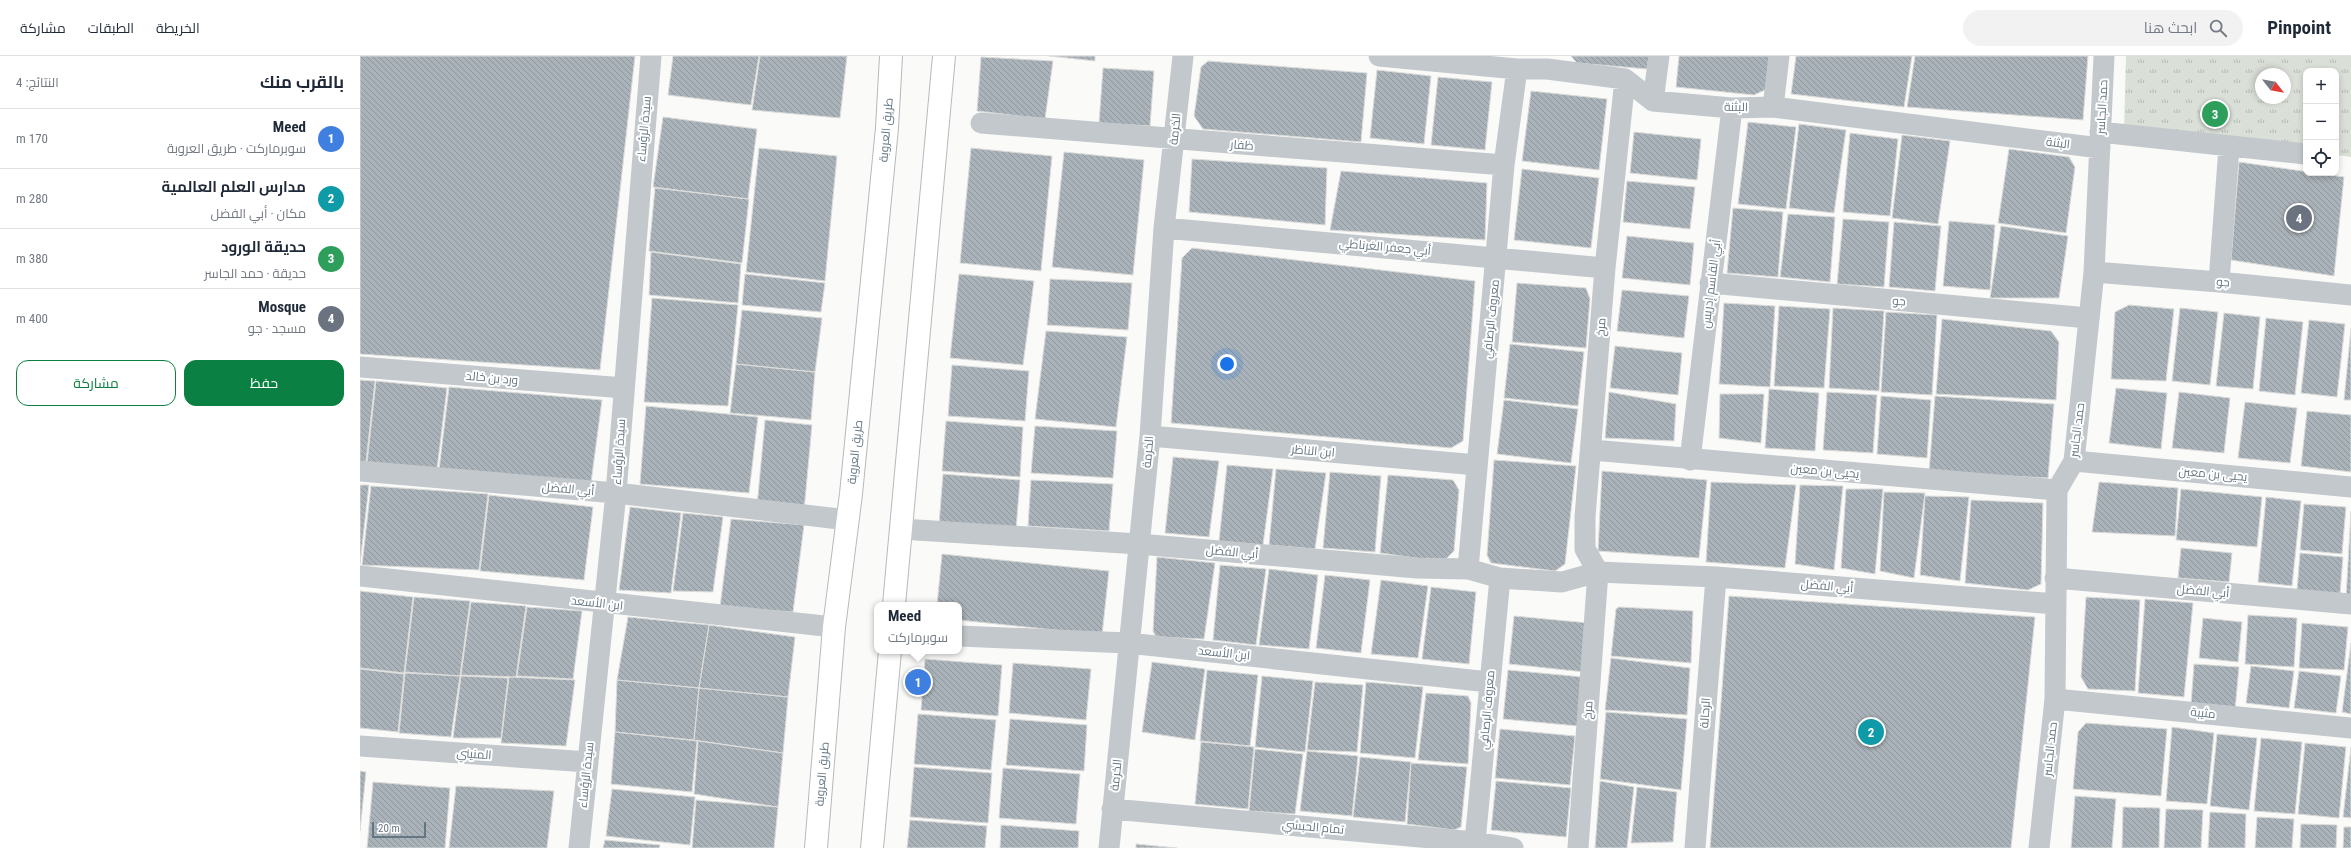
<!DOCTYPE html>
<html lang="ar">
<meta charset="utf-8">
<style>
body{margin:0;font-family:"Roboto Condensed",Cairo,sans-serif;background:#f2f2f3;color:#1f2937;direction:rtl}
.controls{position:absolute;right:12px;top:12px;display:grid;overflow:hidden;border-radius:8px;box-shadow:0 2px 6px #0003}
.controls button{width:36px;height:36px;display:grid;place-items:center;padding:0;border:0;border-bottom:1px solid #e0e1e3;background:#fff;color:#1f2937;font:20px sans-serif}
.compass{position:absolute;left:1895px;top:12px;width:36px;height:36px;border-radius:50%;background:#fff;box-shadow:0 2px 6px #0003;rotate:121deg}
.scale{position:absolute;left:12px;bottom:10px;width:54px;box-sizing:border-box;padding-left:4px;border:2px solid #657683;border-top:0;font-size:11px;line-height:14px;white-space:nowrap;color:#657683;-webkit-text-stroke:3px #fff;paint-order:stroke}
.you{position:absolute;left:867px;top:308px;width:14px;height:14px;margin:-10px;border:3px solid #fff;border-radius:50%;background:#1a73e8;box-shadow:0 0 0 6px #1a73e833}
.badge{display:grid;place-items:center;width:26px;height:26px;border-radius:50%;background:#0b8043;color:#fff;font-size:13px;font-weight:700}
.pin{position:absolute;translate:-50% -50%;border:2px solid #fff;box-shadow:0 1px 4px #0006}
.popup{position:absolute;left:514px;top:546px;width:88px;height:52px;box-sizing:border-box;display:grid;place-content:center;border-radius:8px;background:#fff;filter:drop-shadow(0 1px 3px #0005);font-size:13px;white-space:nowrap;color:#747a83}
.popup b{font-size:15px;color:#1f2937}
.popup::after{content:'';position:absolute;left:50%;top:100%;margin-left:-8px;border:8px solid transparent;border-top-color:#fff}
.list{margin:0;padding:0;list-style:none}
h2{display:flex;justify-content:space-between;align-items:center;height:52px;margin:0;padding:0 16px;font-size:17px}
h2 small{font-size:13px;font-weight:400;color:#747a83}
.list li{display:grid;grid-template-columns:26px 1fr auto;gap:12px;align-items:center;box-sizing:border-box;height:60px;padding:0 16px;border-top:1px solid #e0e1e3}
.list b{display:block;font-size:15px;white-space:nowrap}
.list p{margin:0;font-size:13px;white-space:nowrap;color:#747a83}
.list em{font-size:13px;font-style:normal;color:#747a83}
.actions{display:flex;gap:8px;padding:12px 16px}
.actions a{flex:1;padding:9px 0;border:1px solid #0b8043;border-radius:12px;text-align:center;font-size:14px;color:#0b8043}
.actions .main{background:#0b8043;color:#fff}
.icon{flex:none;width:22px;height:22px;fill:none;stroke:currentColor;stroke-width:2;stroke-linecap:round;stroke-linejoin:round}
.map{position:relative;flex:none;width:1991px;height:792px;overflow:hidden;direction:ltr}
header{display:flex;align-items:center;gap:24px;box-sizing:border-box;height:56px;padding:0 20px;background:#fff;border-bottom:1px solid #e0e1e3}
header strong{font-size:19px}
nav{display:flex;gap:22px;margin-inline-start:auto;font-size:14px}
.search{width:280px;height:36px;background:#f2f2f3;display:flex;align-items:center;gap:10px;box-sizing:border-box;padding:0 14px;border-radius:22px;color:#747a83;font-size:15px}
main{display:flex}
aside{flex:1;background:#fff}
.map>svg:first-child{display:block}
.park{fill:url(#park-tufts);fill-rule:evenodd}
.building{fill:url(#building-back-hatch);stroke:#dcdcda}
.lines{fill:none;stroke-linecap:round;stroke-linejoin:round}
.major-casing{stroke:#b5babe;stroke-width:24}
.minor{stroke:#c3c8cc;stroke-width:21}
.major{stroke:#fff;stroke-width:22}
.labels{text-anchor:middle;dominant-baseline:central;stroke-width:4;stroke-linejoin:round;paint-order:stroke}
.street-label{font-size:12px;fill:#657683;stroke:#fff}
</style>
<header>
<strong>Pinpoint</strong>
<div class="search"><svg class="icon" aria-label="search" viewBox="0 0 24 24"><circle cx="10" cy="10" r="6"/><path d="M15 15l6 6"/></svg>ابحث هنا</div>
<nav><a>الخريطة</a><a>الطبقات</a><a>مشاركة</a></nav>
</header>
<main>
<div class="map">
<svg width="1991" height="792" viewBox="0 0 1991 792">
<defs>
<pattern id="park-tufts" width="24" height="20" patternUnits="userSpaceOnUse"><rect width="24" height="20" fill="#dadfd7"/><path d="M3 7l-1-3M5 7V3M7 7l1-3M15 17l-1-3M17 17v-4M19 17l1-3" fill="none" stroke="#b4b9b4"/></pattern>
<pattern id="building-back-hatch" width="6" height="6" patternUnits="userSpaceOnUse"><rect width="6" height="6" fill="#aab3b9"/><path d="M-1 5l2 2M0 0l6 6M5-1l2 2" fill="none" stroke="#8e969c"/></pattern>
</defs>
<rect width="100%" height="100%" fill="#fafaf8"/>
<path class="park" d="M1766 0H1991V101L1976 99V15H1946V95L1764 74ZM1901 18H1925V42H1901Z"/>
<path class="building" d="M0 0H275L240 314 0 298Z
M313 0H399L391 49 308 39Z
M400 0H487L480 62 392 54Z
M689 0H735V5Z
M1211 0H1289L1287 13 1217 7Z
M1319 0H1409L1407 33 1394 39 1316 31Z
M1436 0H1552L1544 51 1431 38Z
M1555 0H1728L1723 64 1547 51Z
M621 1 693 5 685 63 617 55Z
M848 5 1007 17 1001 86 843 73 834 60 841 11Z
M743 12 794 15 790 70 739 67Z
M1017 14 1071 20 1064 88 1010 82Z
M1078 21 1132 26 1125 94 1071 89Z
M1171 35 1247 43 1239 114 1162 105Z
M303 61 397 73 388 143 293 131Z
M1388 66 1436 71 1426 153 1378 148Z
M1439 68 1486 74 1474 157 1429 152Z
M1274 76 1341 83 1337 124 1270 117Z
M1490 77 1538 83 1530 160 1483 156Z
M1542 79 1590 85 1578 168 1532 162Z
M399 92 477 100 465 225 386 216Z
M611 92 692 100 681 215 600 207Z
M1649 93 1709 101 1715 111 1706 177 1638 167Z
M704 96 784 104 773 219 692 211Z
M832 103 967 112 965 169 829 156Z
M1879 106 1984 121 1974 220 1871 204Z
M1162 113 1239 122 1231 192 1154 184Z
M981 115 1127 127 1125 184 970 174Z
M1267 125 1335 131 1330 173 1263 166Z
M295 132 389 143 382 207 289 195Z
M1373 152 1423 156 1418 221 1367 217Z
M1428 158 1475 161 1470 226 1420 221Z
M1483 163 1529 166 1524 231 1477 228Z
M1589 165 1635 169 1630 234 1583 230Z
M1534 166 1581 170 1575 235 1529 231Z
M1641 170 1708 180 1699 242H1630Z
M1267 180 1334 187 1330 229 1262 222Z
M832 192 1115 225 1103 385 1091 392 811 367 822 202Z
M291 196 381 208 378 247 289 239Z
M385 218 465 227 461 256 382 249Z
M599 218 674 225 663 309 590 302Z
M690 223 772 227 768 274 687 269Z
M1157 227 1226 232 1230 243 1226 292 1152 286Z
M1262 234 1329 240 1324 282 1257 275Z
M292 242 378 249 368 350 284 346Z
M1364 247 1415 250 1410 331 1359 328Z
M1769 249 1814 253 1806 325 1751 323 1755 256Z
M1419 250 1470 253 1464 332 1414 330Z
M1473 252 1524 255 1519 335 1469 332Z
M1820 252 1858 256 1850 329 1812 325Z
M382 254 462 262 455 316 376 308Z
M1526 256 1577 259 1572 339 1521 336Z
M1864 257 1900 261 1893 333 1856 330Z
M1906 262 1943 266 1935 339 1899 335Z
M1582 263 1691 275 1699 286 1696 344 1576 338Z
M1949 264 1985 268 1977 341 1941 337Z
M1991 272V344H1984Z
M686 275 767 281 756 371 675 363Z
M1150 288 1224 296 1218 350 1144 342Z
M1255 290 1322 297 1318 339 1250 332Z
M376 308 455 316 451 364 370 357Z
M592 309 669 315 665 365 588 360Z
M0 324 15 325 6 406H0Z
M16 325 87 332 77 413 7 407Z
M89 331 242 344 231 427 79 414Z
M1756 332 1807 337 1801 393 1749 387Z
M1409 333 1459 337 1455 395 1405 392Z
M1249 336 1316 348 1314 385 1245 382Z
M1467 336 1517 339 1513 397 1463 394Z
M1819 336 1870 342 1864 397 1812 392Z
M1360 338H1404L1401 387 1359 382Z
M1521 340 1571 344 1567 402 1517 398Z
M1575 340 1694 348 1688 422 1569 416Z
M1144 344 1218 353 1211 407 1137 398Z
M1885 346 1937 352 1930 407 1878 402Z
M286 350 398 361 389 437 280 428Z
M1947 355 1991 359V416L1941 410Z
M405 364 452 369 444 455 397 450Z
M586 365 663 371 660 421 582 415Z
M675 370 757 375 753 422 671 417Z
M813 401 859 405 849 481 805 477Z
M1134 404 1216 410 1205 508 1195 515 1131 507 1127 499Z
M867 409 913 413 903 489 859 485Z
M916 413 966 417 955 493 909 489Z
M1242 415 1347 424 1339 502 1238 495Z
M970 416 1021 420 1015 496 963 492Z
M583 418 660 424 656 474 579 468Z
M1028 419 1093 424 1099 434 1094 495 1083 506 1020 497Z
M671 424 753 428 749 475 668 470Z
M1351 426 1436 429 1425 512 1346 506Z
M1739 426 1818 432 1815 480 1732 476Z
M0 429H9L0 508Z
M1440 429 1483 430 1474 514 1435 508Z
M11 430 128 438 119 514 2 509Z
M1486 433H1523L1515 518 1481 512Z
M1821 433 1902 441 1897 491 1816 484Z
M1524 436 1565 437 1554 522 1520 515Z
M129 439 233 451 224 524 120 515Z
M1565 440 1609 441 1600 525 1560 519Z
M1906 441 1941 445 1932 530 1898 526Z
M1611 444 1683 447 1681 528 1668 534 1605 527Z
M1944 448 1986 451 1982 498 1940 494Z
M270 451 321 457 311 537 259 534Z
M1991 455V542H1986Z
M323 457 363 461 353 536 313 535Z
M371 463 444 469 433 556 360 551Z
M1821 492 1872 497 1869 526 1818 522Z
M1940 497 1983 501 1980 538 1937 534Z
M582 498 749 515 742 579 599 564V549H577Z
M797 501 855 507 844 583 796 581 793 575Z
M860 509 906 513 896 589 853 584Z
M909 513 958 519 949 593 899 589Z
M965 519 1010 524 1001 597 956 592Z
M1021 524 1068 530 1058 602 1011 598Z
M1071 531 1116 536 1109 608 1062 603Z
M0 535 53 541 44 617 0 612Z
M1369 540 1675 561 1651 792H1350Z
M54 541 110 545 100 620 45 616Z
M1726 541 1780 544 1775 635 1728 633 1721 621Z
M1785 543 1833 547 1824 641 1778 637Z
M111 546 166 550 156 621 101 619Z
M167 551 222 555 213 623 157 620Z
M1259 551 1333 555 1331 607 1251 600 1256 553Z
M1888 559 1937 562 1934 611 1885 608Z
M1154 560 1229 567 1224 616 1149 608Z
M268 561 349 569 339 632 257 624Z
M1843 562 1882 566 1878 606 1839 602Z
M1942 567 1988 571 1984 614 1939 612Z
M349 569 435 581 428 641 339 632Z
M1991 587V658L1982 656Z
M1251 602 1330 612 1327 659 1245 654Z
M565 603 642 609 638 660 561 654Z
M792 606 845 613 835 684 782 676Z
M653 607 731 613 726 664 649 657Z
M1834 608 1879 611 1875 654 1831 648Z
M1891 610 1934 615 1929 652 1886 647Z
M0 613 44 618 38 676 0 672Z
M847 614 898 619 890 690 840 685Z
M1148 614 1223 621 1218 670 1143 663Z
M1939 615 1981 620 1976 657 1934 652Z
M45 617 100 620 91 681 39 677Z
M101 620 148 622 141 682H93Z
M902 620 953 625 945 696 895 691Z
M149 621 215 624 206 690 141 687Z
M257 624 339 632 334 684 255 676Z
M955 626 1003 629 997 696 947 694Z
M1006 626 1063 631 1055 702 1000 697Z
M339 632 428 641 423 697 334 684Z
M1066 637 1108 640 1111 647 1108 708 1058 704Z
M1246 656 1327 663 1321 734 1240 723Z
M558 658 636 664 631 714 554 708Z
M650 663 727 669 724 715 646 709Z
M1726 667 1807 673 1801 740 1713 733 1718 676Z
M1812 671 1854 677 1847 748 1806 745Z
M1140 673 1215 680 1210 729 1135 722Z
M255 676 337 685 332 736 251 728Z
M1857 678 1897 682 1889 754 1850 750Z
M1901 682 1942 686 1935 758 1894 755Z
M338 685 423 697 418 751 334 738Z
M841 686 894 691 888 753 835 748Z
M1945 687 1986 691 1979 762 1938 758Z
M1991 691V762L1983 761Z
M895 693 943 698 935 758 889 755Z
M947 695 998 700 992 760 940 755Z
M1000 701 1051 706 1045 766 993 761Z
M1051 707 1107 711 1101 771 1094 774 1047 768Z
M554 711 632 717 628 767 550 761Z
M643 712 720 718 716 768 639 762Z
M0 715 6 716 0 775Z
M1136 725 1211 732 1206 781 1131 774Z
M1240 725 1274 731 1267 792H1235Z
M13 726 90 732 85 792H7Z
M96 730 194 735 187 792H89Z
M1277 731 1317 736 1313 786 1271 787Z
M252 733 335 741 330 789 246 780Z
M1715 740 1756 743 1752 792H1711Z
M336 744 418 751 414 792H332Z
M1763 751 1800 752 1799 792H1762Z
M1806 753 1843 754 1841 792H1804Z
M1850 756 1886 758 1885 792H1848Z
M1897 761 1934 763 1932 792H1895Z
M550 764 627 770 625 792H547Z
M1941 768 1977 769 1976 792H1940Z
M641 769 719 775 718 792H640Z
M1984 771H1991V792H1983Z
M245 784 300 789 299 792H243Z
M776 788 817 792H776Z"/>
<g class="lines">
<defs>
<path id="major" d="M534 549 584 0
M456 792 474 571 491 438 527 72 531 0
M512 792 530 595"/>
</defs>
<use href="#major" class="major-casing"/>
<path class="minor" d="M1019 0 1157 13H1187L1265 23 1293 45 1372 52 1413 51 1740 92
M1293 45 1299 0
M1413 51 1419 0
M621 67 1144 109
M1740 76 1946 98
M804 172 1245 212
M1734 216 1859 226 1991 239
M1859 226 1869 91
M1350 227 1728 262
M0 311 264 332
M790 380 1117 409
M1232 394 1697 434
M1330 404 1372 52
M1714 405 1991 431
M0 415 256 437 488 464
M541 473 779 488 1057 512 1108 513 1140 522 1202 526 1238 516 1356 521 1696 548
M1108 513 1144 109 1157 13
M0 520 474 571
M1695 522 1991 548
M599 580 768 587 1129 626
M1695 643 1991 672
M0 690 228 706
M752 753 1115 786 1153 792
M1115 786 1140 522
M219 792 256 437 291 0
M749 792 790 380 804 172 823 0
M1218 792 1238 516 1225 493V461L1245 212 1265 23
M1335 792 1356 521
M1679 792 1695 643 1697 434 1714 405 1734 216 1744 0"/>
<use href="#major" class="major"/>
</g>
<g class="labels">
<g class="street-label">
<text transform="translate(1376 51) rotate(1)">البثنة</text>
<text transform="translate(1742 51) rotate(-87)">حمد الجاسر</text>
<text transform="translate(284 73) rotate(-85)">سيدة الرؤساء</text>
<text transform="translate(815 73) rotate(-84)">الخرمة</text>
<text transform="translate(526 74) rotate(-85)">طريق العروبة</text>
<text transform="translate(1698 87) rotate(7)">البثنة</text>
<text transform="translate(882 89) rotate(4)">ظفار</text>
<text transform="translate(1025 191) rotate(5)">أبي جعفر الغرناطي</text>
<text transform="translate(1863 226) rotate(5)">جو</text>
<text transform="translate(1351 228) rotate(-83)">أبي القاسم إدريس</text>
<text transform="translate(1539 245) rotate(5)">جو</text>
<text transform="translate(1131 263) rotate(-84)">معروف الرصافي</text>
<text transform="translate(1241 271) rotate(-86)">مرخ</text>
<text transform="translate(132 322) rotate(5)">ورد بن خالد</text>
<text transform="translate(1717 374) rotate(-83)">حمد الجاسر</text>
<text transform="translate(953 395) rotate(5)">ابن الناظر</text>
<text transform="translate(259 396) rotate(-86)">سيدة الرؤساء</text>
<text transform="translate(495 396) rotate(-84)">طريق العروبة</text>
<text transform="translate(788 396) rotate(-85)">الخرمة</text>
<text transform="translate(1465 415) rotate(5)">يحيى بن معين</text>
<text transform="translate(1853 418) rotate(5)">يحيى بن معين</text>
<text transform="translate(208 433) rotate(5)">أبي الفضل</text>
<text transform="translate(872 496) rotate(5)">أبي الفضل</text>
<text transform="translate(1467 530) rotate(5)">أبي الفضل</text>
<text transform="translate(1843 535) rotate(5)">أبي الفضل</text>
<text transform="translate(237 547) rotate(6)">ابن الأسعد</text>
<text transform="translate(864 597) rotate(6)">ابن الأسعد</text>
<text transform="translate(1127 654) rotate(-85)">معروف الرصافي</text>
<text transform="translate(1228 654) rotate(-86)">مرخ</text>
<text transform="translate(1345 657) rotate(-86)">الرحالة</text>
<text transform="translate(1843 657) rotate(6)">مثيبة</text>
<text transform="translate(1690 693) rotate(-84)">حمد الجاسر</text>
<text transform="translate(114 698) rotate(4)">المنيني</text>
<text transform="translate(462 718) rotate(-85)">طريق العروبة</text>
<text transform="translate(226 719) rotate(-84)">سيدة الرؤساء</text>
<text transform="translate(756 719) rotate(-84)">الخرمة</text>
<text transform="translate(953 771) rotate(5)">تمام الحبشي</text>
</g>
</g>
</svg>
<div class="controls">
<button>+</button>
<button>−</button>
<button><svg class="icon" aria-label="locate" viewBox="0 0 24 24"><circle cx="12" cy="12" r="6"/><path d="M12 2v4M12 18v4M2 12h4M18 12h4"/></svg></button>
</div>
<svg class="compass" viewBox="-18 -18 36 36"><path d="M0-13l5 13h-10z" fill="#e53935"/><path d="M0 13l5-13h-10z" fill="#747a83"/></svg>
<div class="scale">20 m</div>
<div class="you"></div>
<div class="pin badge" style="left:558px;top:626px;background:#3f7fe0">1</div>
<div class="popup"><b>Meed</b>سوبرماركت</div>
<div class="pin badge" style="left:1511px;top:676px;background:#0f9aa8">2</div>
<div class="pin badge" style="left:1855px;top:58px;background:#2e9e5b">3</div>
<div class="pin badge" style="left:1939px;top:162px;background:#6b7280">4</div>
</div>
<aside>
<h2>بالقرب منك<small>النتائج: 4</small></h2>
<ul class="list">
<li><span class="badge" style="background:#3f7fe0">1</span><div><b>Meed</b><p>سوبرماركت · طريق العروبة</p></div><em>170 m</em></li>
<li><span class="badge" style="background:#0f9aa8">2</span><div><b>مدارس العلم العالمية</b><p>مكان · أبي الفضل</p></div><em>280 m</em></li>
<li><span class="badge" style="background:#2e9e5b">3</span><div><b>حديقة الورود</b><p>حديقة · حمد الجاسر</p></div><em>380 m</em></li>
<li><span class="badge" style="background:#6b7280">4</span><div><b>Mosque</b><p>مسجد · جو</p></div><em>400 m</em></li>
</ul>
<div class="actions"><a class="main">حفظ</a><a>مشاركة</a></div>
</aside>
</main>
